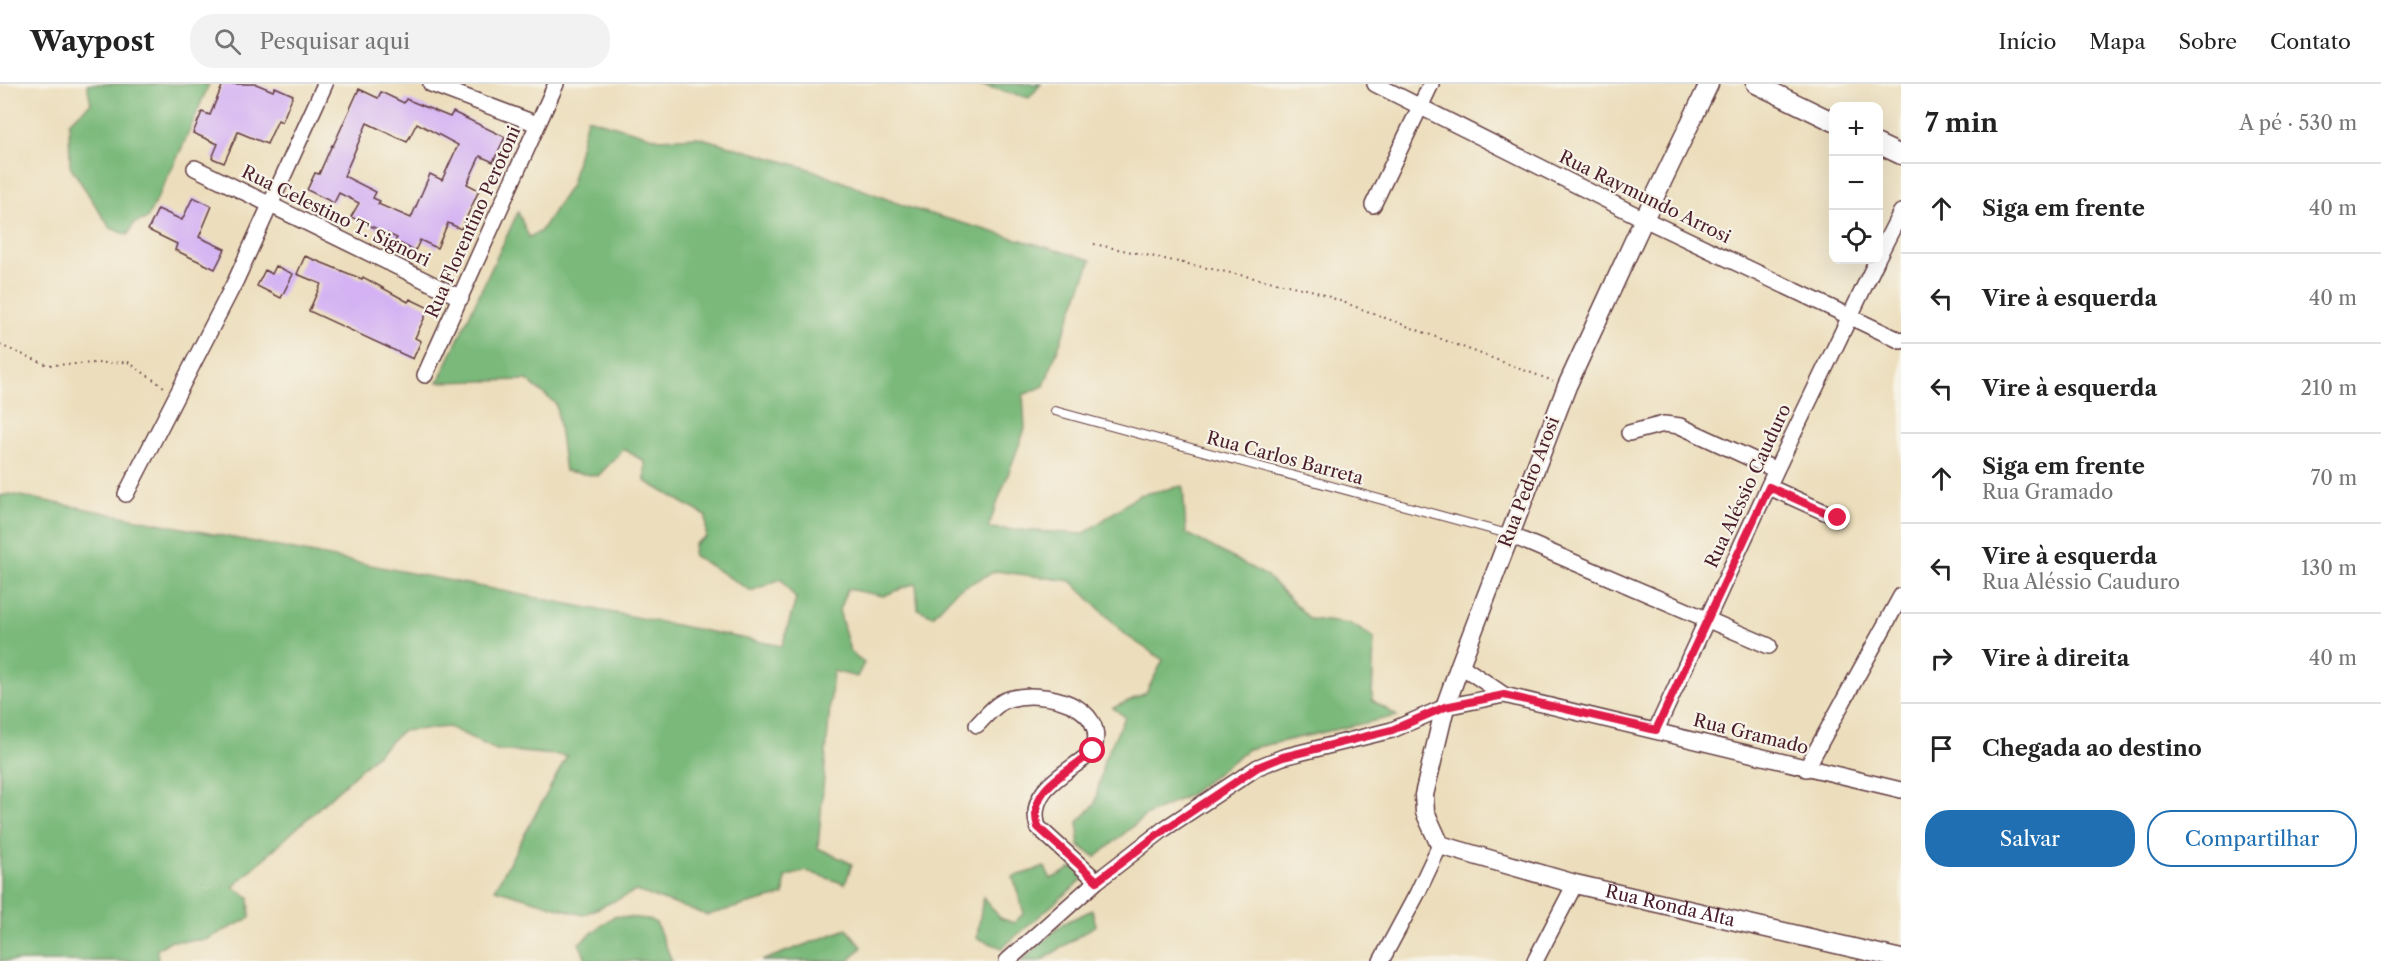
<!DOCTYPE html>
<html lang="pt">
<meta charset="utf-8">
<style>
body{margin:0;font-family:"Libre Caslon Text",serif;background:#f2f2f2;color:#222}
.controls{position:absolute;right:18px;top:18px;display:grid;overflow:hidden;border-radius:12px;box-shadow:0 6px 24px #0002}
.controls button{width:54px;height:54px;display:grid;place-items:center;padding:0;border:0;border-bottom:2px solid #e0e0e0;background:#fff;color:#222;font:30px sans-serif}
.stop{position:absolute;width:18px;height:18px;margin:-14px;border:4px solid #e11d48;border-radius:50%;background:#fff}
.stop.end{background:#e11d48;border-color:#fff;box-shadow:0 2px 6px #0008}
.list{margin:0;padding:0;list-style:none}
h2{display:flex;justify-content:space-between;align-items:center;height:78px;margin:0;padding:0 24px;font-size:26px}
h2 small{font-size:20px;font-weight:400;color:#767676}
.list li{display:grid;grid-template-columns:39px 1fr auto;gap:18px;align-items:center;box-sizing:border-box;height:90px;padding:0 24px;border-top:2px solid #e0e0e0}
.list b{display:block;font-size:22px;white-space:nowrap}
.list p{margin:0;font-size:20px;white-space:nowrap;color:#767676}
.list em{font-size:20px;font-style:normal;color:#767676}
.actions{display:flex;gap:12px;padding:18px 24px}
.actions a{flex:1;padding:14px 0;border:2px solid #1f6fb2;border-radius:24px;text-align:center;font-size:21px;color:#1f6fb2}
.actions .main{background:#1f6fb2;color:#fff}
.icon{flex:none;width:33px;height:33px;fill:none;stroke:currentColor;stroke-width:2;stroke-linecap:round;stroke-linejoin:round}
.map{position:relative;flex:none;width:1901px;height:877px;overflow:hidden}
header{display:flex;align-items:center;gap:36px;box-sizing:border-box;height:84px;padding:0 30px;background:#fff;border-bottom:2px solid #e0e0e0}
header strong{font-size:28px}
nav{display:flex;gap:33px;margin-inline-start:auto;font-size:21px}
.search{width:420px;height:54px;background:#f2f2f2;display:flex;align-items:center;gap:15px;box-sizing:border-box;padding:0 21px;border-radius:24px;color:#767676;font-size:22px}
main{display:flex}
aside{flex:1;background:#fff}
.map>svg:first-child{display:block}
.forest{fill:#7ab97a;stroke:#626c52;stroke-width:1.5}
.building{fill:#d4b2f3;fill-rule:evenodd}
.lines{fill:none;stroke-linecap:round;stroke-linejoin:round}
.service-casing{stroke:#623c41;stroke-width:10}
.minor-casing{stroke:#623c41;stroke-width:18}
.tertiary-casing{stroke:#623c41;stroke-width:21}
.path{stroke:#623c41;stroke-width:2;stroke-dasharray:1.5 4.5;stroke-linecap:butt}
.service{stroke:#fff;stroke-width:8}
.minor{stroke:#fff;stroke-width:15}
.tertiary{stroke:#fff;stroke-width:18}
.route{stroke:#e11d48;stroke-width:8}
.labels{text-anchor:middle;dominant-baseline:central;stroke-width:4.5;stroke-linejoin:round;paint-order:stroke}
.street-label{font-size:18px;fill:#4a1f2b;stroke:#f7f3e8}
</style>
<header>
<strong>Waypost</strong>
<div class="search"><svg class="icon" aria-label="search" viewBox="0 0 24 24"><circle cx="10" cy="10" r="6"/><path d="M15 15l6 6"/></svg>Pesquisar aqui</div>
<nav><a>Início</a><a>Mapa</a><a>Sobre</a><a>Contato</a></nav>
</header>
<main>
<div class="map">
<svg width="1901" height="877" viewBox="0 0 1901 877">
<rect width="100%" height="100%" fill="#f7f3e8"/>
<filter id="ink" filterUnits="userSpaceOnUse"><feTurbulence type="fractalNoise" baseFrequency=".0167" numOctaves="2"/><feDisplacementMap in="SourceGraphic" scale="12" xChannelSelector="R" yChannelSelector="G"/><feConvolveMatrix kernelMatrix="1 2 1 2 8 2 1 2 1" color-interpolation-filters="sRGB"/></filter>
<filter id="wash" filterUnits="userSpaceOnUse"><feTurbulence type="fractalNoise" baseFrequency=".008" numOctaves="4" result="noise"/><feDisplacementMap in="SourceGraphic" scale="24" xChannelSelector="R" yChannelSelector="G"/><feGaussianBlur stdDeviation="1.35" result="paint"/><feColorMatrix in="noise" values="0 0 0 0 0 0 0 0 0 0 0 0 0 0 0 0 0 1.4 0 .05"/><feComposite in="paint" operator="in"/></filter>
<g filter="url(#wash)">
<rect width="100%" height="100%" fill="#ecdebc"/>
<path class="forest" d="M87 0H209L181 66 147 135 134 139 128 151 110 144 70 82 69 38 91 19Z
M977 0H1041L1029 14Z
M587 34 660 55 698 53 807 84 910 124 1091 176 1044 302 1023 311 1025 345 988 444 1083 450 1139 411 1183 402 1186 449 1267 492 1310 535 1351 540 1374 554 1372 616 1397 632 1248 665 1189 711 1145 732 1096 773 1079 762 1078 738 1095 720 1104 676 1125 633 1113 624 1146 609 1163 576 1127 552 1071 497 996 487 957 506 933 532 918 525 916 499 883 512 847 505 839 526 850 567 864 579 857 593 833 587 818 764 852 780 845 800 806 787 785 793 784 811 707 831 636 807 583 831 495 805 567 672 496 666 449 643 402 647 233 803 249 813 250 834 205 856 170 857 157 865 158 877H0V412L10 410 782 562 796 515 781 495 751 507 693 471 694 460 706 453V432L645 397V378L624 365 598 392 565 387 556 320 527 296 438 298 518 128 529 153 540 148 571 101Z
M1045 783 1051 795 1074 783 1083 795 1002 864 977 854 983 813 1000 834 1014 839 1024 829 1013 793Z
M1092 826 1096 841 1041 877H1021L1064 839Z
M614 832 648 835 656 839 672 877H587L579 859Z
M847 845 862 863 849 877H761Z"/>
<g id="blocks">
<path class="building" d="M223 0H256L273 7 275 3 293 11 282 38 278 36 267 60 238 48 224 79 212 74 218 60 193 49 202 28 210 31Z
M359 5 378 14 381 8 404 19 406 15 450 33 453 28 505 53 493 78 480 72 467 100 479 106 471 124 461 145 448 139 437 164 420 156 415 167 395 157 397 154 351 133 359 119 339 109 334 119 307 106 315 89 319 90 332 61 333 62ZM367 39 407 58 417 39 458 61 442 96 430 90 411 134 378 120 380 117 373 114 376 108 344 92Z
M193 113 212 122 199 153 225 165 215 185 175 166 177 160 148 146 158 125 182 136Z
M305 172 362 195 363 193 408 218 410 215 429 224 415 254 421 257 413 275 309 227 321 200 297 190Z
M276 182 293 190 281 214 257 202 265 186 272 190Z"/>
</g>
</g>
<g filter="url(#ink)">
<use href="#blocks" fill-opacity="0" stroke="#623c41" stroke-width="1.5"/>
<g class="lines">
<defs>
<path id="service" d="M1055 327 1508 450"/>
<path id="minor" d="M431 0 537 40
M1375 0 1644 135 1901 257
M195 84 461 214
M1373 121 1431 0
M1878 173 1901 128
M425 291 556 0
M1629 349 1664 340 1680 342 1776 386
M1769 403 1838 434
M126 410 236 196 325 0
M1508 450 1769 562
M1460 581 1504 611 1901 706
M977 641C986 632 997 618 1009 615 1043 605 1110 621 1093 667 1069 689 1026 704 1038 743L1097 797
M1656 646 1776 386 1877 176
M1806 685 1901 512
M1007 877 1097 797 1164 745 1258 683 1283 673 1392 646 1445 623 1504 611
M1381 877 1417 810 1440 761
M1535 877 1575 800"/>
<g id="tertiary">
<path id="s1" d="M1709 0 1644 135 1567 302 1460 581 1445 623 1424 711 1425 728 1440 761 1575 800 1901 875"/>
<path d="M1756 0 1834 38"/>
<path d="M1878 60 1901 71"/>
</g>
</defs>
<use href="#service" class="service-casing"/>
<use href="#minor" class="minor-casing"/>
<use href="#tertiary" class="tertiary-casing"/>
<path class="path" d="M1094 160 1311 206 1553 297
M0 261 48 281 128 278 164 303"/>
<use href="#service" class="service"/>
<use href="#minor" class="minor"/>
<use href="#tertiary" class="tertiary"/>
</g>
</g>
<g class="lines" filter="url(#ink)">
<path class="route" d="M1093 667C1069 689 1026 704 1038 743L1097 797 1164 746 1258 683 1283 673 1392 646 1445 623 1504 611 1656 646 1769 403 1838 434"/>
</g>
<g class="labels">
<g class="street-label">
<text transform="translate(1645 113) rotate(26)">Rua Raymundo Arrosi</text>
<text transform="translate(336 132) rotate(26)">Rua Celestino T. Signori</text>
<text transform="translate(473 138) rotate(-66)">Rua Florentino Perotoni</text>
<text transform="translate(1285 374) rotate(15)">Rua Carlos Barreta</text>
<text transform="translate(1529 398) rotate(-69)">Rua Pedro Arosi</text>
<text transform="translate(1748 402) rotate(-65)">Rua Aléssio Cauduro</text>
<text transform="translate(1751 650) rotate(14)">Rua Gramado</text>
<text stroke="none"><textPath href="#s1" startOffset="1059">Rua Ronda Alta</textPath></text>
</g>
</g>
</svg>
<div class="controls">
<button>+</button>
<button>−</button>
<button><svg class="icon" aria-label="locate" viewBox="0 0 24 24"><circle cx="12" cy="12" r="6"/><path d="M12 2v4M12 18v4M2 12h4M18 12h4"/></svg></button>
</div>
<div class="stop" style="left:1093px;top:667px"></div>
<div class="stop end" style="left:1838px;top:434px"></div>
</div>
<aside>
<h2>7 min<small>A pé · 530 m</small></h2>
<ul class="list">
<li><svg class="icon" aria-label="ahead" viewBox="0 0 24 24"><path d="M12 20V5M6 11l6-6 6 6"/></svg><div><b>Siga em frente</b></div><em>40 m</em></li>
<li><svg class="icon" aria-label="left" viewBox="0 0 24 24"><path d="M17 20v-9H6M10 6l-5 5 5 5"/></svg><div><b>Vire à esquerda</b></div><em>40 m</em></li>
<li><svg class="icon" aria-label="left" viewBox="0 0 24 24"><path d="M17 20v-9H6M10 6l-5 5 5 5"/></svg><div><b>Vire à esquerda</b></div><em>210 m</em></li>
<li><svg class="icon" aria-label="ahead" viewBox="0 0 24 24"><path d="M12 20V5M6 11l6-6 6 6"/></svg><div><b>Siga em frente</b><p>Rua Gramado</p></div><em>70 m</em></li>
<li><svg class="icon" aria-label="left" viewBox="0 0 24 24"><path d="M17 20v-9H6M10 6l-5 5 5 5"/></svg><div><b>Vire à esquerda</b><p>Rua Aléssio Cauduro</p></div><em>130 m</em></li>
<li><svg class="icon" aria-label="right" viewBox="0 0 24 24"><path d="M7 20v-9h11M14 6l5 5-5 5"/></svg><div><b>Vire à direita</b></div><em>40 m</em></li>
<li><svg class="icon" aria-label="arrive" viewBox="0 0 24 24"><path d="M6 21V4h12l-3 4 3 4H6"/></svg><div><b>Chegada ao destino</b></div></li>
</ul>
<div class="actions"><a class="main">Salvar</a><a>Compartilhar</a></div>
</aside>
</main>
